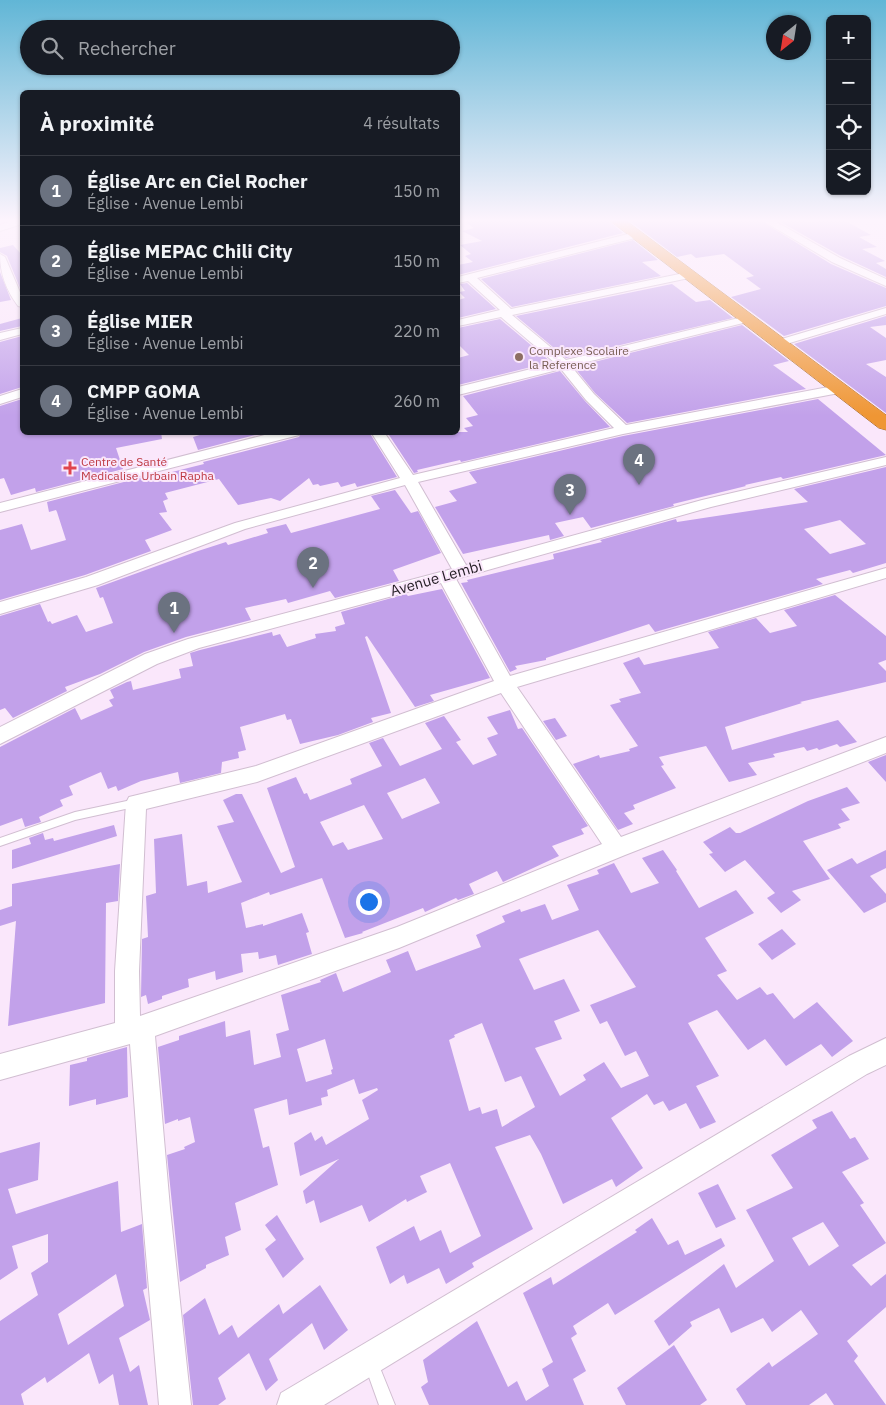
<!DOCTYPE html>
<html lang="fr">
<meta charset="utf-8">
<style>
body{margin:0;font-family:"IBM Plex Sans",sans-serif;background:#20242c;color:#f1f3f6}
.controls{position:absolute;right:15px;top:15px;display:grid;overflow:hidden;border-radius:8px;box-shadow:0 1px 4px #0004}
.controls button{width:45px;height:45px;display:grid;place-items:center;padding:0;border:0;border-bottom:1px solid #363941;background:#171b24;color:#f1f3f6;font:25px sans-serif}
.compass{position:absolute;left:766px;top:15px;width:45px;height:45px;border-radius:50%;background:#171b24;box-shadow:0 1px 4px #0004;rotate:210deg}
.you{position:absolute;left:368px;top:901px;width:18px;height:18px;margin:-12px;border:4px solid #fff;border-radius:50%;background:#1a73e8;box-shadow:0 0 0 8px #1a73e833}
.badge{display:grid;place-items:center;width:32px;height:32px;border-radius:50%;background:#db2777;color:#fff;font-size:16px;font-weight:700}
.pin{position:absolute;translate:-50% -41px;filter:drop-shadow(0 1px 2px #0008)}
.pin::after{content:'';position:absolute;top:26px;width:18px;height:15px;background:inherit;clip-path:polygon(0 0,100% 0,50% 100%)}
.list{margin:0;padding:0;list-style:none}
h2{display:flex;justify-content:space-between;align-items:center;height:65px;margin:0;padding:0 20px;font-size:21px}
h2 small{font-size:16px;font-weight:400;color:#9ea1a6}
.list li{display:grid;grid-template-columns:32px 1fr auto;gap:15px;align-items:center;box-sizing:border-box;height:70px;padding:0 20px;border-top:1px solid #363941}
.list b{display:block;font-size:19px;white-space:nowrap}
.list p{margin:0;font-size:16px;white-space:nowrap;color:#9ea1a6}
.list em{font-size:16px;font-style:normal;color:#9ea1a6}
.icon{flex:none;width:28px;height:28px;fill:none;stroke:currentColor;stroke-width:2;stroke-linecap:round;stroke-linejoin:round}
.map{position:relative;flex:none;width:886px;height:1405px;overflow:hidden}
.search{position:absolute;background:#171b24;box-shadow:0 1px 4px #0004;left:20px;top:20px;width:440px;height:55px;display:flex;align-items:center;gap:12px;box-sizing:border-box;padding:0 18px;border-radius:28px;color:#9ea1a6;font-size:19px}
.panel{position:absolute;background:#171b24;box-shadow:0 1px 4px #0004;left:20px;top:90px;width:440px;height:345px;border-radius:8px}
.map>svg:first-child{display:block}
.building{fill:#c2a1ea;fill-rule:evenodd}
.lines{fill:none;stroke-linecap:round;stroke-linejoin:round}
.lane-casing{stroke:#d1bed1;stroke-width:2}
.street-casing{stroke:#d1bed1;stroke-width:2}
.highway-casing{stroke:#a76b2e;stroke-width:1}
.lane{fill:#fff;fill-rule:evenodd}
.street{fill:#fff;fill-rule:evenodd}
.highway{fill:#ef9634;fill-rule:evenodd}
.education-dot{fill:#8d6e63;stroke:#fae7fb;stroke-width:2}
.health-dot{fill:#e0444e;stroke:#fae7fb;stroke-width:2}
.labels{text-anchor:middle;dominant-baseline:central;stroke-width:4;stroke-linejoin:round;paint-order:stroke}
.far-education-label{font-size:12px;fill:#785e54;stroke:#fae7fb;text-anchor:start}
.far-health-label{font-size:12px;fill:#be3a42;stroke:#fae7fb;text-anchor:start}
.street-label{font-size:15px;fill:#221b22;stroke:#fae7fb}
</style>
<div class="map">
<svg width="886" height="1405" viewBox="0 0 886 1405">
<rect width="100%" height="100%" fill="#fae7fb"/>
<path class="building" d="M461 219H606L623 233 458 275V265L473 262 465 256 471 254 460 245 482 241 462 231 474 228Z
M627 219H758L831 264 886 288V306L784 336 731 297 761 289 746 278 754 276 724 254 696 258 691 254 677 257Z
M775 219H807V222L842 219 871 235 859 237 877 247 862 249 885 261 876 263 886 269V277L841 256Z
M633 240 658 260 642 262 661 276 512 307 481 279Z
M13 245 22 255V293L7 256 0 252V248Z
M0 272 11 300 0 302Z
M467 283 496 309 458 318V300L465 298 459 292 465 291 460 284Z
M672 284 696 302 710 300 733 318 566 358 516 316Z
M886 316V325L870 327 886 338V360L866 364 886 377V413L794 344Z
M22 318V326L0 331V324Z
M500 319 551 362 458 385V358L469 355 458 344V328Z
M742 325 789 361 773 365 806 389 627 423 595 393 574 367Z
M22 336V387L0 394V342Z
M560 371 585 401 610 427 461 462 460 460 417 470 418 472 414 473 387 432H468L464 428 473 426 466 418 478 415 463 396Z
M22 399V432H161L162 439 116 448 123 469 36 492 35 488 11 495 4 478 0 479V406Z
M818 399 886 455 783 479 781 477 745 485 746 486 673 504 674 506 591 528 583 517 555 523 564 536 550 540 549 535 463 554 435 507 457 501 449 491 477 483 469 472 623 436Z
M210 432H267L198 450 193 437Z
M302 432H369L397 477 357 487 355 483 341 487 338 482 320 486 318 484 313 485 309 478 280 501 271 498 238 505 219 479 165 493 168 499 163 501 167 512 159 513 172 530 145 540 151 551 85 575 0 600V530L22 524 31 550 66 540 57 512 56 510 49 512 47 502 143 477 144 479 204 464 203 462 299 437Z
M886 467V563L853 573 850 570 816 579 823 584 655 632 649 624 546 658V660L515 666 517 669 510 672 461 583 468 582 467 580 554 559 553 554 602 542 600 540 676 519 677 522 808 502 794 489ZM840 520 866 544 830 554 804 529Z
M395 490 411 513 418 511 441 553 393 570 399 581 335 598 330 591 288 603 286 599 245 608 251 620 186 637 144 652 100 674 65 687 67 691 13 718 5 708 0 710V616L40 604 48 622 50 621 52 624 77 615 86 632 113 623 103 597 100 598 96 588 198 551 226 542 228 545 268 533 266 529 286 524 291 533 380 509 371 496Z
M442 589 490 678 430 695 434 701 415 707 367 636 365 637 391 713 371 718 373 722 338 735 300 744 291 719 287 720 285 714 240 727 246 750 238 752 239 758 222 762 221 773 180 783 178 772 141 781 118 791 116 786 108 789 101 772 69 786 73 795 60 800 63 806 39 817 41 822 25 827 22 818 0 826V747L75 708 81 720 113 706 109 700 114 698 110 690 127 682 131 681 133 690 181 678 179 669 193 666 190 653 200 650 272 632 273 636 280 634 287 647 316 638 315 634 336 631 335 627 345 624 341 612 406 594 408 596Z
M835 595 886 636V660L878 663 886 671V682L800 702 802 703 725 727 732 750 838 720 857 742 840 747 837 744 819 750 817 748 807 751 804 747 773 754 775 757 748 763 757 775 729 782 706 746 659 757 664 765 661 766 676 788 633 805 635 809 624 813 633 824 618 830 573 764 599 755 600 758 630 751 629 749 638 746 610 705 621 702 619 699 641 693 623 663 639 657 644 665 719 648 708 632 756 618 770 633 797 626 784 610Z
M510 710 518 729 522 728 588 826 581 829 584 834 552 846 559 856 503 882 497 871 469 884 474 894 458 900 456 898 425 912 423 908 362 932 363 933 345 938 322 878 270 895 269 892 241 903 246 928 263 924V926L302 913 309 932 306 933 312 954 278 965 276 955 259 959 258 952 241 954 243 972 216 980 215 971 188 979 189 987 162 996V999L148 1004 146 995 141 997 142 939 148 937 146 896 156 893 154 839 182 834 187 886 207 881 208 893 242 882 217 826 234 822 223 800 236 794H242L281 873 295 867 267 788 296 777 304 794 307 793 310 800 352 784 350 779 382 766 369 743 383 738 400 766 442 749 425 723 444 716 461 740 456 742 473 765 497 755 487 738 498 734 487 717ZM425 778 440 803 402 819 387 793ZM364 805 383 839 348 850 343 842 333 846 320 822Z
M555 718 567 736 556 740 543 721Z
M886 755V782L868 762Z
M847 787 860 803 841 809 850 820 838 824 841 828 803 841 830 879 792 891 801 900 781 913 767 898 775 893 745 860 725 872 709 854 713 853 703 842 730 827 736 833H740L808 801Z
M114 825 117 836 12 869V850L31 844 29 838 43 833 45 840 53 838 54 841Z
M663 850 677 870 676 871 699 908 736 890 754 913 705 938 727 971 717 975 737 1000 760 987 767 995 773 993 794 1019 817 1002 853 1041 832 1057 821 1044 786 1066 765 1039 748 1050 717 1010 688 1023 719 1076 696 1086 716 1122 700 1129 686 1103 669 1111 663 1101 654 1105 647 1094 611 1118 643 1168 616 1187 612 1179 563 1204 541 1154 530 1135 495 1147 533 1229 472 1263 474 1267 446 1284 439 1268 407 1284 404 1275 390 1284 376 1247 414 1226 420 1241 441 1230 450 1253 481 1236 450 1163 420 1176 427 1192 407 1202 406 1199 369 1222 362 1205 320 1223 314 1200 306 1204 303 1191 339 1159 300 1176 294 1143 311 1132 315 1141 322 1136 326 1145 369 1119 362 1100 378 1090 377 1088 359 1094 354 1079 327 1090 328 1096 321 1098 322 1105 289 1115 287 1099 254 1109 263 1148 269 1146 278 1185 235 1203 241 1230 225 1237 229 1255 206 1265V1268L180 1282 167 1155 185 1149 184 1147 195 1142 190 1117 178 1121V1119L165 1124 158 1047 179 1040V1036L225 1021 226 1037 250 1030 254 1065 281 1057 276 1034 289 1030 281 995 321 982 320 980 336 973 343 992 391 972 386 960 408 951 416 971 481 947 476 935 505 922 502 916 520 909 521 912 545 904 552 920 579 910 567 885 599 874 597 870 614 863 631 893 659 883 642 858ZM598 930 636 987 590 1005 600 1024 607 1021 625 1056 636 1051 649 1076 621 1088 604 1062 583 1075 586 1080 560 1096 535 1048 562 1039 554 1021 580 1011 564 979 534 990 519 959ZM482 1023 505 1082 521 1076 535 1107 502 1127 497 1109 482 1114 480 1107 469 1111 449 1040 455 1037 454 1035ZM325 1039 333 1069 331 1070 332 1074 306 1082 297 1049Z
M886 850V868L870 876 886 894V902L864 913 827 870 852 858 857 864Z
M120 864 118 901 106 903 105 1003 8 1026 16 921 0 926V910L12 906V884Z
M782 929 796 944 772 960 758 944Z
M127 1047 128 1097 96 1105V1099L69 1106 70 1065 87 1061V1058Z
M832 1111 850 1139 855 1137 869 1159 842 1172 864 1203 860 1205 886 1243 852 1265 871 1286 886 1274V1307L847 1341 858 1356 854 1361 886 1405H834L826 1393 809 1405H746L736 1389 769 1362 772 1367 818 1334 801 1310 772 1332 763 1318 731 1333 719 1308 690 1322 692 1326 669 1346 654 1321 724 1264 736 1288 774 1261 746 1210 793 1188 771 1155 817 1128 812 1120ZM823 1222 839 1246 809 1266 792 1238Z
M40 1142 38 1180 8 1189 16 1214 118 1181 121 1232 142 1224 147 1288 143 1290 150 1320 119 1338 130 1372 139 1365 148 1405H119L113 1374 99 1384 89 1353 47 1383 45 1377 21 1394 24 1405H0V1321L38 1295 31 1273 48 1262V1234L12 1246 18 1268 0 1280V1153ZM116 1274 124 1306 68 1345 58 1314Z
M718 1184 736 1219 716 1228 698 1193Z
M277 1215 304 1259 283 1278 265 1249 276 1240 265 1225Z
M652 1218 668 1245 678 1240 685 1255 721 1238 725 1246 615 1315 608 1303 573 1326 577 1334 571 1338 586 1371 573 1379 584 1405H429L421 1387 428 1382 423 1360 477 1321 508 1387 517 1381 526 1401 549 1386 542 1369 553 1362 523 1293 551 1277 553 1285 637 1232 635 1230Z
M320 1285 348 1330 324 1350 312 1323 269 1359 278 1380 266 1391 249 1353 218 1378 226 1399 218 1405H193L183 1315 205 1298 219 1335 232 1325 238 1338 279 1304 283 1314Z
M674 1345 707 1400 700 1405H626L617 1388Z"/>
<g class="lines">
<defs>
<path id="lane" d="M136 799 139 800 141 803 139 806 75 820 0 846V838L75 812Z
M371 1356 376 1358 395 1405H379L364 1363 366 1358Z"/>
<path id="street" d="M18 219H22V224L0 231V225Z
M760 219H771L840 258 886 279V286L832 262Z
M636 232 641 235 639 237 477 278 511 309 689 272 694 275 689 278 512 315 566 360 747 316 751 317 753 319 751 321 571 366 594 394 626 425 839 385 845 389 839 393 623 434 418 482 466 565 702 500 886 457V465L711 507 456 579 510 676 886 568V578L517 687 621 837 886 737V753L625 855 399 948 155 1036 170 1208 191 1405H159L142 1208 130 1044 0 1080V1054L115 1023V971L126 803 129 797 256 766 494 681 441 583 199 648 157 664 0 744V727L145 654 188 639 452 569 405 485 245 529 98 585 0 614V602L86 577 235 523 400 478 371 432H384L413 475 614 428 586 400 561 369 458 395V387L555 363 501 317 458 326V320L500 310 468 281 458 283V277ZM501 693 602 844 397 927 140 1016 139 971 146 809 257 782Z
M0 254 5 257 22 297V307L18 306C6 290 0 274 0 254Z
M886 308V314L783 345 779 346 773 343 775 341Z
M22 328V334L0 340V333Z
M22 389V397L0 404V396Z
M276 432H300L299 435 0 512V503Z
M886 1038V1065L867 1074 324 1405H277L281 1393 849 1056Z"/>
<path id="highway" d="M608 219H624L886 415V430L879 428Z"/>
</defs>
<use href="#lane" class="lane-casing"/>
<use href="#street" class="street-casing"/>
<use href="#highway" class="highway-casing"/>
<use href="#lane" class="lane"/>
<use href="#street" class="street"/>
<use href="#highway" class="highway"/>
</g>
<linearGradient id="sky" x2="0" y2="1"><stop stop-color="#61b6d6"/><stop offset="0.53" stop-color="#fdf4fd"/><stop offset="1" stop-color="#fdf4fd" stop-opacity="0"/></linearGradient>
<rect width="886" height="416" fill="url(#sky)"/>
<circle class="education-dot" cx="519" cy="357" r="5"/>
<path class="health-dot" d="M67.5 460.5h5v5h5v5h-5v5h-5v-5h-5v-5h5z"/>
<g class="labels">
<g class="far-education-label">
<text x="529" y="350">Complexe Scolaire<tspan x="529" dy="14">la Reference</tspan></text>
</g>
<g class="far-health-label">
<text x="81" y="461">Centre de Santé<tspan x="81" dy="14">Medicalise Urbain Rapha</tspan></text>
</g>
<g class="street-label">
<text transform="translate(436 578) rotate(-16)">Avenue Lembi</text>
</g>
</g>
</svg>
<div class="controls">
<button>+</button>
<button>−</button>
<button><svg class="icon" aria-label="locate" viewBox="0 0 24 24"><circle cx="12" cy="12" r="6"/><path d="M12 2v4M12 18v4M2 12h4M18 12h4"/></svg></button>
<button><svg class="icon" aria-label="layers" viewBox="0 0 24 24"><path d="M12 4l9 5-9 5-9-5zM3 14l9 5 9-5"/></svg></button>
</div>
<svg class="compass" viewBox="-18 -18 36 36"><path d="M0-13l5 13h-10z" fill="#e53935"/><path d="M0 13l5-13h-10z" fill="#9ea1a6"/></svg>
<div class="you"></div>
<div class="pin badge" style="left:174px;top:633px;background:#6b7280">1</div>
<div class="pin badge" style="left:313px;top:588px;background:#6b7280">2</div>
<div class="pin badge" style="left:570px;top:515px;background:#6b7280">3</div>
<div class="pin badge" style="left:639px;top:485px;background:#6b7280">4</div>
<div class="search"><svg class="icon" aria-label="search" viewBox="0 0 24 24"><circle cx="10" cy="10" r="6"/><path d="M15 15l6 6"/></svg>Rechercher</div>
<section class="panel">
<h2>À proximité<small>4 résultats</small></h2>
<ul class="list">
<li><span class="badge" style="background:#6b7280">1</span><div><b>Église Arc en Ciel Rocher</b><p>Église · Avenue Lembi</p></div><em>150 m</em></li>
<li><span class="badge" style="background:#6b7280">2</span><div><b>Église MEPAC Chili City</b><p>Église · Avenue Lembi</p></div><em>150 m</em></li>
<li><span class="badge" style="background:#6b7280">3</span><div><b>Église MIER</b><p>Église · Avenue Lembi</p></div><em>220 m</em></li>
<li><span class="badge" style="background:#6b7280">4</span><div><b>CMPP GOMA</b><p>Église · Avenue Lembi</p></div><em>260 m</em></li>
</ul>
</section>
</div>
